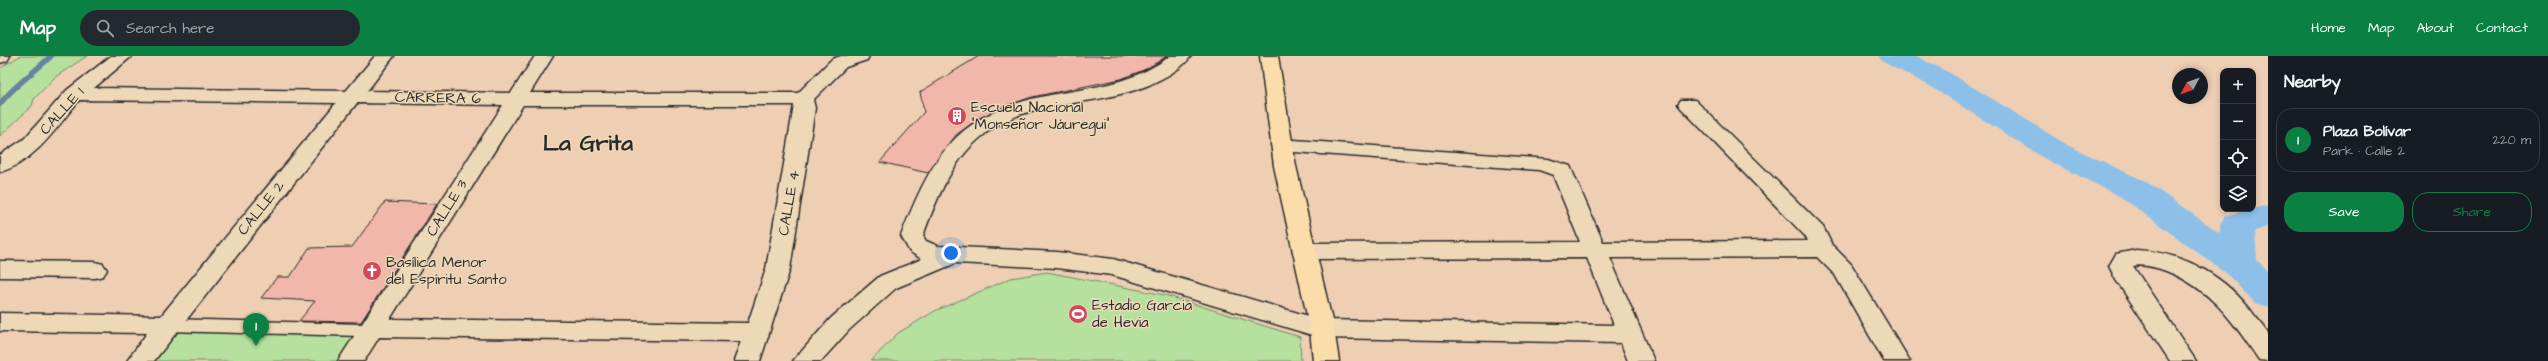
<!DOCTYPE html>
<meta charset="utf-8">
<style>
body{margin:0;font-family:"Architects Daughter",sans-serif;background:#242831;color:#f1f3f6}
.controls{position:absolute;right:12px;top:12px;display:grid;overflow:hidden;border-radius:8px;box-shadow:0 2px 6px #0003}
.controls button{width:36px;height:36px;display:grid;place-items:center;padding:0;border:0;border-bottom:1px solid #363941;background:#171b24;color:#f1f3f6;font:20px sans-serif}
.compass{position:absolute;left:2172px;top:12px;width:36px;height:36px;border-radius:50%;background:#171b24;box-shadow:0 2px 6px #0003;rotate:229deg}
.you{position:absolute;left:951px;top:197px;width:14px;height:14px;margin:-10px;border:3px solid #fff;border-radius:50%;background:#1a73e8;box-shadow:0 0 0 6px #1a73e833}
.badge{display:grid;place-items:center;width:26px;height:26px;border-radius:50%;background:#0b8043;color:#fff;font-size:13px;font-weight:700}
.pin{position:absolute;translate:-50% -33px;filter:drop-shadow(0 1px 2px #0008)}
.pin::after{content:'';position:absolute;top:21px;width:14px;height:12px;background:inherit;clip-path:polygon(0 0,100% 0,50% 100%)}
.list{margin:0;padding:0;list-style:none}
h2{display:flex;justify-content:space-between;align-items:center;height:52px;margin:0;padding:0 16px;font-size:17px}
h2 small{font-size:13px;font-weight:400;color:#9ea1a6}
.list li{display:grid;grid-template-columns:26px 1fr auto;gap:12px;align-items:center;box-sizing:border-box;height:64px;margin:0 8px 8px;padding:0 8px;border:1px solid #363941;border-radius:16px}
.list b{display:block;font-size:15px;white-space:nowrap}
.list p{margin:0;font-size:13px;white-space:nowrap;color:#9ea1a6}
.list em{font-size:13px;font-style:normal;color:#9ea1a6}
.actions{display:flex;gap:8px;padding:12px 16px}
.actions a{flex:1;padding:9px 0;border:1px solid #0b8043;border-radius:16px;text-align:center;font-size:14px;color:#0b8043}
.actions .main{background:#0b8043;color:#fff}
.icon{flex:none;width:22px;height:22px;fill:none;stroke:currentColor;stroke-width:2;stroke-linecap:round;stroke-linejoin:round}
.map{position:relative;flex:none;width:2268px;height:305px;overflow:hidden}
header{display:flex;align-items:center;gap:24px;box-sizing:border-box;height:56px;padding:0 20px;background:#0b8043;color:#fff}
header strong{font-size:19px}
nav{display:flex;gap:22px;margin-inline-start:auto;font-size:14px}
.search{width:280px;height:36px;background:#242831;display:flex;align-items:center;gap:10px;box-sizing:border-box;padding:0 14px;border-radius:22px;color:#9ea1a6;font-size:15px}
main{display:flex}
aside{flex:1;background:#171b24}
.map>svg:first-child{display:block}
.green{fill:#b5e09e;stroke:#708664}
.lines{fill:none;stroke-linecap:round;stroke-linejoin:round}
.stream{stroke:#65849d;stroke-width:5.5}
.river{fill:#8cc0e9;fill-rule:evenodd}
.building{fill:#f1b7ab;stroke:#2b2b2b}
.pedestrian-casing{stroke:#2b2b2b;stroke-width:3}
.minor-casing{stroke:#2b2b2b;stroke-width:3}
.primary-casing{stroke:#2b2b2b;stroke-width:3}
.pedestrian{fill:#edd9b7;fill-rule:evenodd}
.minor{fill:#edd9b7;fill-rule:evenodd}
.primary{fill:#fbddab;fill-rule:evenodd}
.labels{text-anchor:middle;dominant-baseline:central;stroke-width:3;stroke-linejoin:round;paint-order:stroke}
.street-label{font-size:15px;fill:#2b2b2b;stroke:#edd9b7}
.poi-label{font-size:15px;fill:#2b2b2b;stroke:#edd9b7;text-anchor:start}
.town-label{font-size:23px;font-weight:bold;fill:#2b2b2b;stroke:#edd9b7}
</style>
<header>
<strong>Map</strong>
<div class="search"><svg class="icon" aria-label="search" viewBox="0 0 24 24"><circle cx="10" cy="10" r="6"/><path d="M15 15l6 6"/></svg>Search here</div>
<nav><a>Home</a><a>Map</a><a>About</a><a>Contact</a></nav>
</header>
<main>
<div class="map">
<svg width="2268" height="305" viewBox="0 0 2268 305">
<rect width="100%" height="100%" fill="#eecfb3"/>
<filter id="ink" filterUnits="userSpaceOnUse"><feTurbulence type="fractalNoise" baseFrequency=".025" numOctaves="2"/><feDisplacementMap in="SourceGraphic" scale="8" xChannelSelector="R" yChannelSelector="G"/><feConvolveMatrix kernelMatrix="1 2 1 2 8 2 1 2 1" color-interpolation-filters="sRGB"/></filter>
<g filter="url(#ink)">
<path class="green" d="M20 0H87L55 21 34 43 32 50 0 80V12Z
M1047 216 1165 239 1300 281 1301 305H871L898 277 935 255 1011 222Z
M176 269 361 274 341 305H148Z"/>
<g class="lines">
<path class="stream" d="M0 48C14 29 34 17 51 0"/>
<path class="river" d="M1878 0H1916L1950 17 2069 90 2145 125 2220 177V168L2225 160 2268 149V171L2255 175 2257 204 2268 216V251L2255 247 2226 217 2121 141 2047 104 1928 29 1883 6Z"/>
</g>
<path class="building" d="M979 0H1167L1146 13 1121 23 1032 41 1003 51 979 62 956 79 928 117 880 106 924 56 920 36Z
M385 146 437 148 361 266 299 265 315 245 261 242 277 221H290L309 192 352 191Z"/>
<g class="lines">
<defs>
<path id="pedestrian" d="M167 263 361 268 372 266 378 267 381 272 378 277 361 280 167 275 161 274 158 269 161 264Z"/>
<path id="minor" d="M0 0H10L7 5 0 7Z
M111 0H132L94 32 346 35 375 0H394L367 35 511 37 535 0H553L530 37H798L832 3 841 0H869L867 4 846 11 813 44 815 52 790 213 760 305H734L741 285 379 281 364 305H338L503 49 357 47 154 305H127L147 277 0 275V257L161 260 336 47 79 44C58 70 34 107 0 116V99L24 83 67 34ZM523 49H794L766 213 748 267 390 263Z
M1170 0H1191C1182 13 1164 22 1149 29 1117 42 1083 45 1049 51 972 65 947 113 923 180L926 185 938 190 1057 196 1113 203 1322 264 1614 269 1587 202 1304 203 1296 201 1293 195 1296 189 1304 187 1580 186 1553 119 1539 114 1281 95 1274 94 1271 89 1274 84 1281 83 1548 103 1570 110 1603 186 1808 185 1805 180 1681 52 1678 48 1681 44H1695L1823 171 1832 189 1851 208 1910 305H1884L1835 219 1817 201 1610 202 1654 305H1628L1621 287 1322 282 1112 219 1057 212 956 207 896 232 849 274 821 305H793L831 262 880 220 922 203 910 196 901 180C937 86 965 52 1068 36 1105 30 1140 23 1170 0Z
M2136 194C2184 196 2227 221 2255 260 2259 265 2265 271 2268 277 2268 285 2268 297 2268 305L2259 304C2233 265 2210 232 2166 215 2155 211 2143 208 2133 210L2196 305H2170L2116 224 2109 210 2116 198Z
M0 205 95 206 103 208 107 214 103 220 95 222 0 221Z"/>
<path id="primary" d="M1260 0H1278L1296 110 1334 273 1339 305H1313L1310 273 1274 110Z"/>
</defs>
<use href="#pedestrian" class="pedestrian-casing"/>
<use href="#minor" class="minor-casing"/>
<use href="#primary" class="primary-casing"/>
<use href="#pedestrian" class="pedestrian"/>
<use href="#minor" class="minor"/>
<use href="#primary" class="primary"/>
</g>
</g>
<defs>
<symbol id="building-disc" viewBox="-11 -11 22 22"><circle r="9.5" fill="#d1495b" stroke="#edd9b7"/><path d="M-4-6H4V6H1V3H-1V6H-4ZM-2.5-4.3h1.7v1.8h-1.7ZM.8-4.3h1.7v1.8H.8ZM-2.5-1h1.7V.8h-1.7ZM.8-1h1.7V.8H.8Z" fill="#fff"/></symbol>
<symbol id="church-disc" viewBox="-11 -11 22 22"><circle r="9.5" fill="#d1495b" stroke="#edd9b7"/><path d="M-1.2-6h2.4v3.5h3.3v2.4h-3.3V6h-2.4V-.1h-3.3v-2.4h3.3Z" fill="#fff"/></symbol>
<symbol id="stadium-disc" viewBox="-11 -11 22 22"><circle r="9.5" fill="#d1495b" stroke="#edd9b7"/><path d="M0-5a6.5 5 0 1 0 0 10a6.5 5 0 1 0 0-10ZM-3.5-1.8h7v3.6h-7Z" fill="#fff"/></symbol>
</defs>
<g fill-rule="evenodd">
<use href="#building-disc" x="946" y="49" width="22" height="22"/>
<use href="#church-disc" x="361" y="204" width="22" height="22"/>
<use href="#stadium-disc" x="1067" y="247" width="22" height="22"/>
</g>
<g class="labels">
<g class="street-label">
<text transform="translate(438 42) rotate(1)">CARRERA 6</text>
<text transform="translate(62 55) rotate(-48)">CALLE 1</text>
<text transform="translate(789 147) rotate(-80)">CALLE 4</text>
<text transform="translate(261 152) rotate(-51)">CALLE 2</text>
<text transform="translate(447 152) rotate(-58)">CALLE 3</text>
</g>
<g class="poi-label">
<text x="971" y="51">Escuela Nacional<tspan x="971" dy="17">"Monseñor Jáuregui"</tspan></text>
<text x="386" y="206">Basílica Menor<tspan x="386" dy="17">del Espíritu Santo</tspan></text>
<text x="1092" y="249">Estadio Garcia<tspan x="1092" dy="17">de Hevia</tspan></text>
</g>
<g class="town-label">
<text x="588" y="87">La Grita</text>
</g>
</g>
</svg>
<div class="controls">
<button>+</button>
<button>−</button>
<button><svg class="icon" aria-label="locate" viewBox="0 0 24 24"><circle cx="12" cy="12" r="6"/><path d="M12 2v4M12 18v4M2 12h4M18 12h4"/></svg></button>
<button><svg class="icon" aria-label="layers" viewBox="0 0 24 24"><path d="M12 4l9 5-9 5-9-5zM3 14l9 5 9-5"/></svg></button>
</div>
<svg class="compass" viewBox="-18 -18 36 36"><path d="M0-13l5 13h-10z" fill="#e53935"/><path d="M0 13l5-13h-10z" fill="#9ea1a6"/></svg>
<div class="you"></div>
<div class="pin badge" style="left:256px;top:290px">1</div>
</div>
<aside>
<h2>Nearby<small></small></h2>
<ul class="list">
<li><span class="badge">1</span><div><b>Plaza Bolívar</b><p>Park · Calle 2</p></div><em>220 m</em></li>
</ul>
<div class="actions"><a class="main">Save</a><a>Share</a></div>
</aside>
</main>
